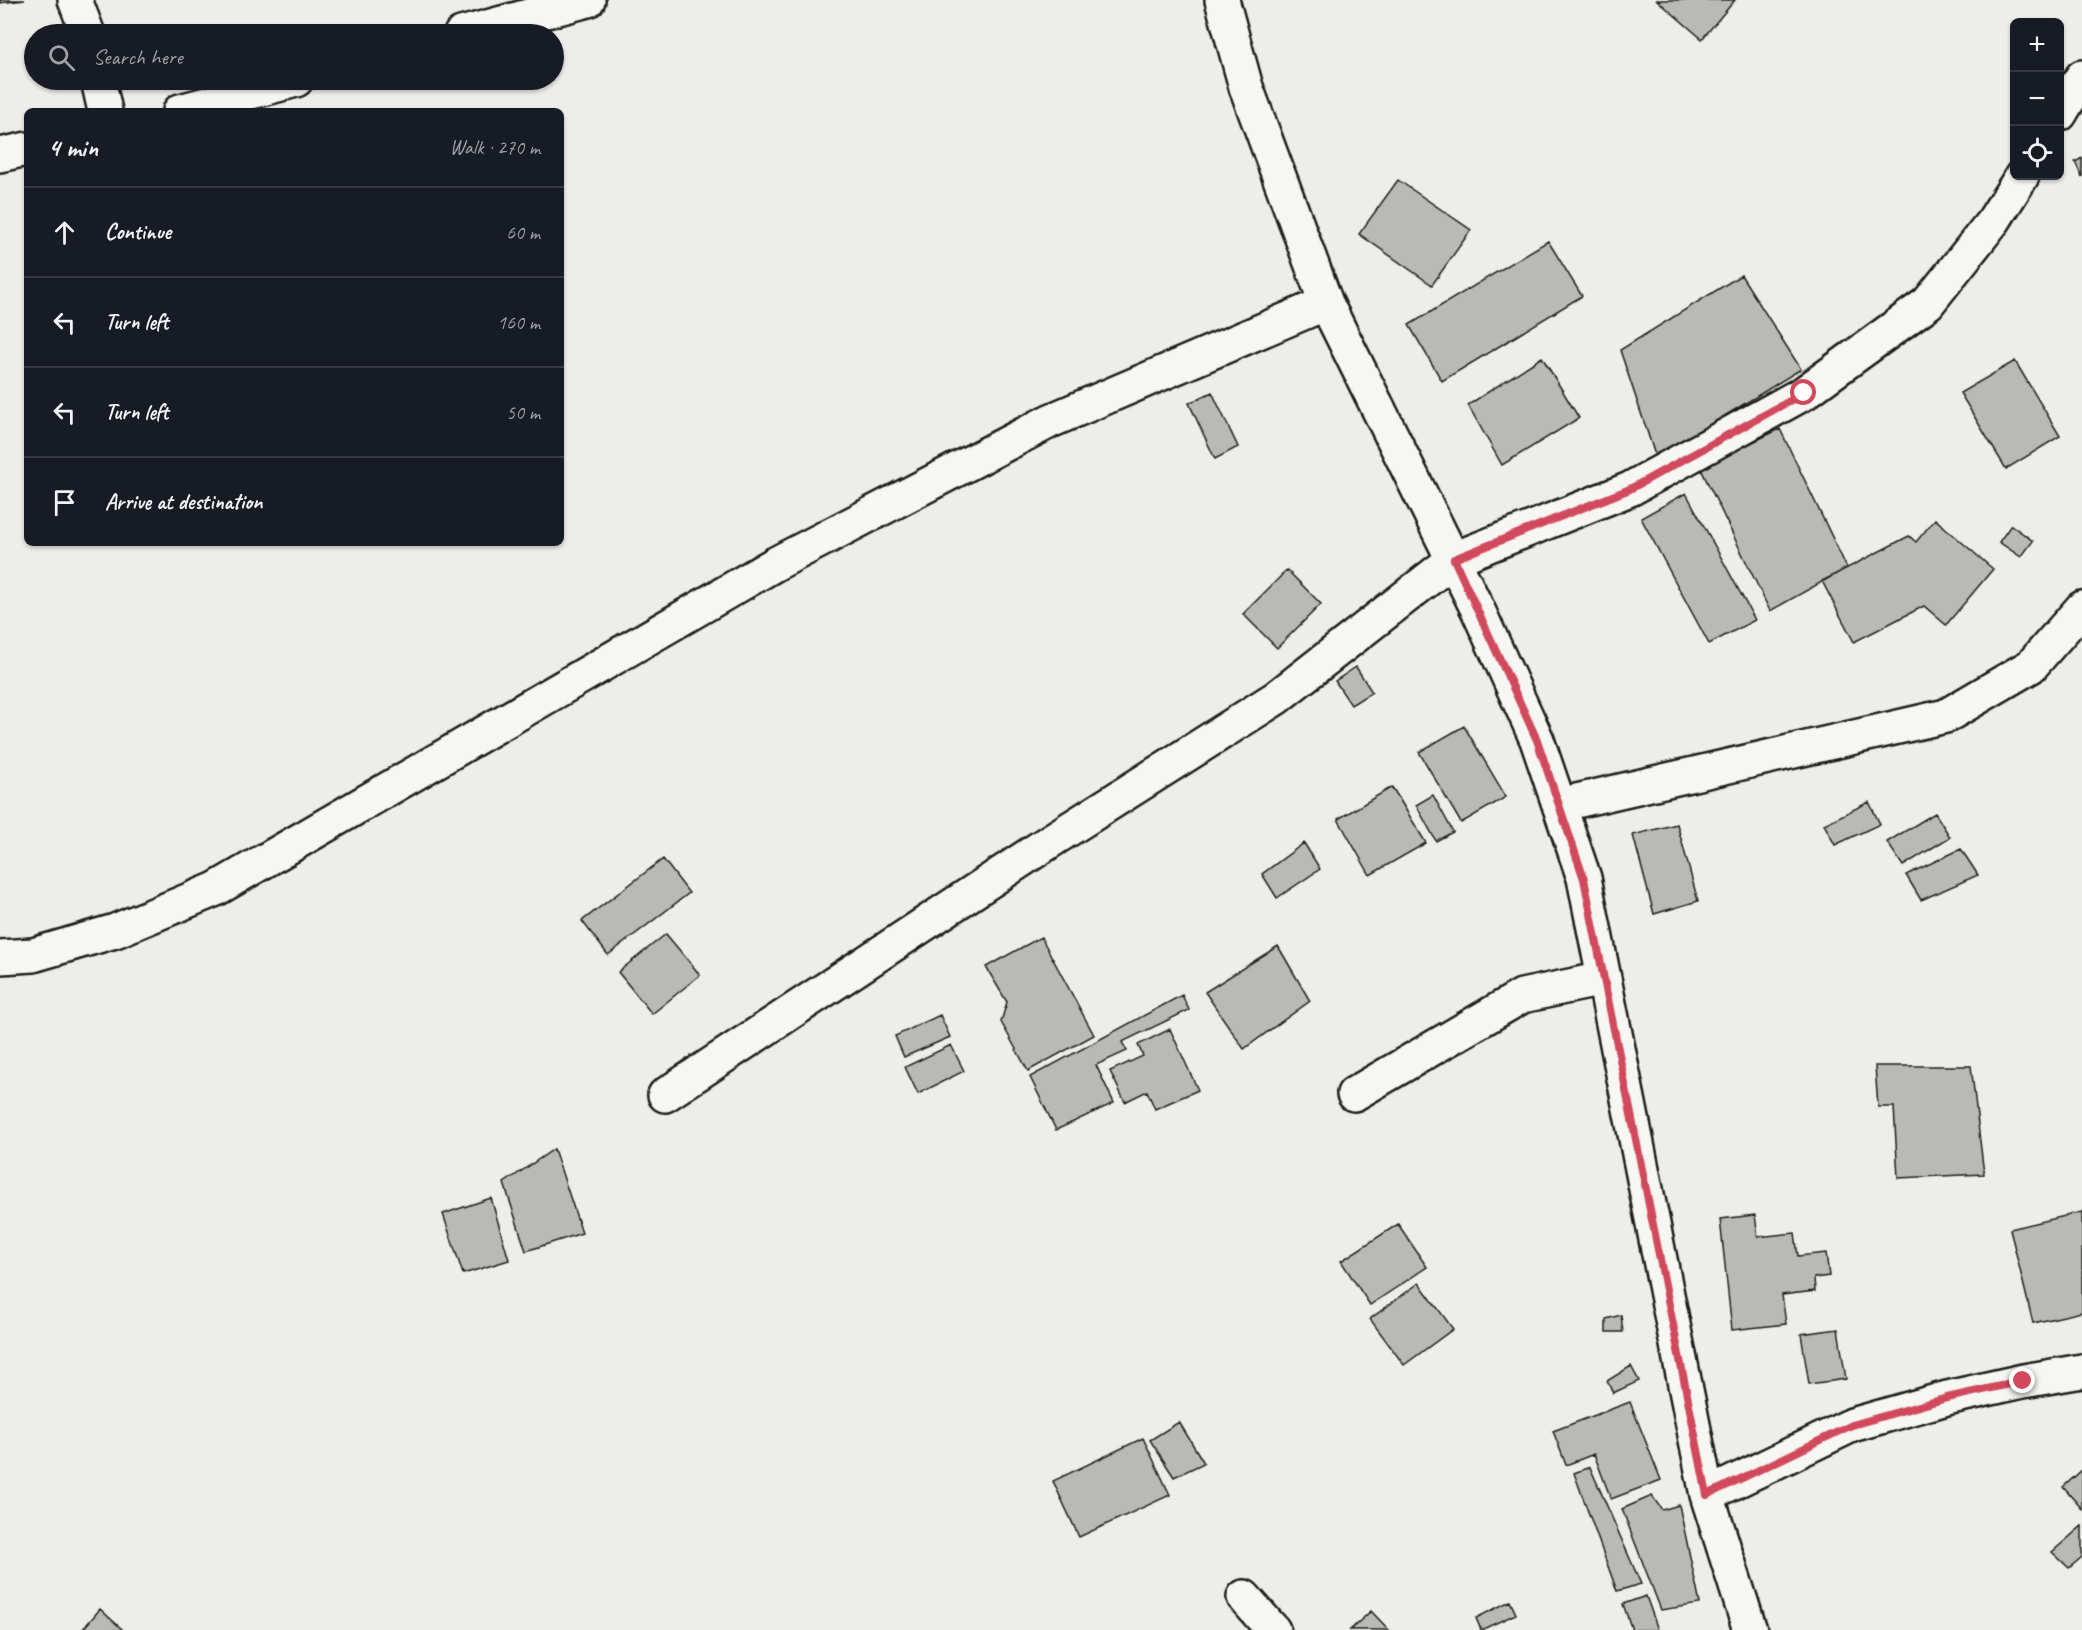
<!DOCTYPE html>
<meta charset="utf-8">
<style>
body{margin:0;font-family:Caveat,sans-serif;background:#20242c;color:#f1f3f6}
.controls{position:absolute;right:18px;top:18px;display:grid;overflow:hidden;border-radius:9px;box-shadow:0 2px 4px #0004}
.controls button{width:54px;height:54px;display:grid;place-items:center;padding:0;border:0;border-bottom:2px solid #363941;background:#171b24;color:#f1f3f6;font:30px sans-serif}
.stop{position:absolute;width:18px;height:18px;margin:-14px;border:4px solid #d1495b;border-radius:50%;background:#fff}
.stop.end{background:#d1495b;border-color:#fff;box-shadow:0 2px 6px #0008}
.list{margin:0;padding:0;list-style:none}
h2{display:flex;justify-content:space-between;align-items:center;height:78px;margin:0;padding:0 24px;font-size:26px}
h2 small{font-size:20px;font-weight:400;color:#9ea1a6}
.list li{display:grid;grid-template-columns:39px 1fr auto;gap:18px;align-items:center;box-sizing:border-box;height:90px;padding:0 24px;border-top:2px solid #363941}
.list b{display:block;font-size:22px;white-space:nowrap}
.list em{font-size:20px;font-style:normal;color:#9ea1a6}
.icon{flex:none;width:33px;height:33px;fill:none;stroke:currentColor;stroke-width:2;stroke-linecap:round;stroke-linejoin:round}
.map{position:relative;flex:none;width:2082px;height:1630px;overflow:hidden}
.search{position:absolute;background:#171b24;box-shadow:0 2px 4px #0004;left:24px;top:24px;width:540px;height:66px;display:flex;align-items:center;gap:15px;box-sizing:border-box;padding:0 21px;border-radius:33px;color:#9ea1a6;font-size:22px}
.panel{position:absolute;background:#171b24;box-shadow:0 2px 4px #0004;left:24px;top:108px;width:540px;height:438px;border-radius:9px}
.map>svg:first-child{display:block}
.building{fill:#b9b9b6;stroke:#1c1c1c;stroke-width:1.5}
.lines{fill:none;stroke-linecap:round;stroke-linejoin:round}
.minor-casing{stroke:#1c1c1c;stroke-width:38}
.minor{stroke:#f6f6f2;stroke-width:33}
.route{stroke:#d1495b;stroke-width:8}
</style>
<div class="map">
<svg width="2082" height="1630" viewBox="0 0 2082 1630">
<rect width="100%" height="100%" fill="#edede9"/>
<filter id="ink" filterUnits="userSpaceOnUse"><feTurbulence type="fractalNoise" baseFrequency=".0167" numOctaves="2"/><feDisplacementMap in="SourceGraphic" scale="12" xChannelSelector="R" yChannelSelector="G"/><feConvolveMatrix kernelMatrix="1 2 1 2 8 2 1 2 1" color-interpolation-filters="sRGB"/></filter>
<g filter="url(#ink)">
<path class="building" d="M0 0H25L0 3Z
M1657 0H1735L1702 39Z
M2082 158V177L2075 162Z
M1398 180 1471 230 1432 285 1359 234Z
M1548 241 1582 296 1442 381 1409 325Z
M1741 275 1801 369 1656 458 1620 350Z
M1542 357 1579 418 1502 465 1468 405Z
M2015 361 2060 436 2006 469 1960 393Z
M1212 392 1238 447 1215 459 1189 403Z
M1780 429 1847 568 1770 611 1700 467Z
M1686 493 1755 620 1709 644 1641 518Z
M1935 519 1993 569 1946 625 1924 606 1854 642 1822 581 1909 536 1916 542Z
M2011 525 2033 541 2021 557 1999 542Z
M1287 570 1321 604 1277 648 1243 614Z
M1356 667 1372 692 1351 705 1335 681Z
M1464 726 1506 797 1461 823 1419 752Z
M1392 787 1426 843 1370 875 1338 819Z
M1433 795 1453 832 1436 841 1416 805Z
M1869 802 1880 824 1835 845 1824 824Z
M1935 813 1950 837 1903 866 1887 842Z
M1677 824 1698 901 1654 914 1633 835Z
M1304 843 1320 869 1277 898 1262 874Z
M1961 849 1978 875 1921 900 1906 875Z
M663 859 689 893 608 955 582 921Z
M666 934 700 975 652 1014 618 972Z
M1041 937 1094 1035 1028 1071 1001 1022 1007 1002 986 967Z
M1278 946 1310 1001 1244 1049 1205 992Z
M1182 995 1189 1010 1122 1042 1127 1051 1096 1065 1114 1103 1056 1130 1030 1077Z
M940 1015 950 1037 904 1057 895 1036Z
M1170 1029 1198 1090 1155 1109 1147 1091 1125 1102 1110 1071 1143 1056 1138 1045Z
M951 1045 964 1071 918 1094 905 1067Z
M1875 1066H1971L1984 1174 1898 1178 1894 1107H1878Z
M554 1149 582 1233 526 1251 504 1183Z
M491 1198 509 1260 463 1274 443 1214Z
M2082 1212V1312L2033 1323 2010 1229Z
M1755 1215 1758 1237 1795 1233 1798 1256 1826 1253 1829 1276 1814 1278 1815 1291 1782 1295 1786 1324 1732 1330 1720 1219Z
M1398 1224 1427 1267 1370 1305 1341 1261Z
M1419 1283 1453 1329 1404 1365 1370 1319Z
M1621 1315 1623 1332H1606V1319Z
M1838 1329 1846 1379 1809 1384 1801 1334Z
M1631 1366 1639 1381 1613 1393 1607 1381Z
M1630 1402 1661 1480 1611 1499 1594 1454 1566 1465 1553 1431Z
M1179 1422 1204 1463 1174 1477 1150 1440Z
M1143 1438 1170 1495 1079 1537 1053 1481Z
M1590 1467 1641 1584 1617 1591 1574 1473Z
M2082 1470V1509L2063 1487Z
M1652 1496 1662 1510 1679 1505 1700 1604 1661 1610 1622 1509Z
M2082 1526V1557L2069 1568 2052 1552Z
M1646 1596 1658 1630H1632L1623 1604Z
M1510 1601 1516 1614 1481 1630 1476 1618Z
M100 1609 123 1630H82Z
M1371 1611 1389 1630H1350Z"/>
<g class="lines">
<defs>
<path id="minor" d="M75 0 88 34
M1222 0 1246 87 1326 303 1478 610 1537 740 1584 878 1707 1495 1750 1630
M461 34 588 0
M98 80 105 111
M180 111 296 80
M2060 114 2082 77
M0 155 27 149
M1559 805 1946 716 2031 666 2082 608
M0 957 33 955 115 931 216 889 775 564 1050 421 1326 303
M1354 1094 1522 996 1603 979
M665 1095 1052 840 1276 698 1454 559 1630 489 1804 393 1928 303 1994 220 2022 176
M1707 1495 1852 1425 1947 1398 2023 1381 2082 1371
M1244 1597 1273 1630"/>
</defs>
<use href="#minor" class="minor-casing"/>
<use href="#minor" class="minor"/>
</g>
</g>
<g class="lines" filter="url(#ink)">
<path class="route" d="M1804 393 1630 489 1454 559 1537 740 1584 879 1707 1495 1852 1425 1947 1398 2023 1381"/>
</g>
</svg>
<div class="controls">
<button>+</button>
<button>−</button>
<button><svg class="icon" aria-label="locate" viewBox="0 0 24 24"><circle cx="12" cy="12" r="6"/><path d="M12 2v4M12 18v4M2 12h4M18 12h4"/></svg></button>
</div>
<div class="stop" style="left:1804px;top:393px"></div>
<div class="stop end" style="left:2023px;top:1381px"></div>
<div class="search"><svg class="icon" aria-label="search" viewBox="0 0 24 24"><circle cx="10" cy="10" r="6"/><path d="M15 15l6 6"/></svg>Search here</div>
<section class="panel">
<h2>4 min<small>Walk · 270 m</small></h2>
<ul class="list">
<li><svg class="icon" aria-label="ahead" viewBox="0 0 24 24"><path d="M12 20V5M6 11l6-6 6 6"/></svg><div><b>Continue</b></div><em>60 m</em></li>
<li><svg class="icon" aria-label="left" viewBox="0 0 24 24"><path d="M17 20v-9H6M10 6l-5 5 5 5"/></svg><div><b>Turn left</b></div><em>160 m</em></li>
<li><svg class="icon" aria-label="left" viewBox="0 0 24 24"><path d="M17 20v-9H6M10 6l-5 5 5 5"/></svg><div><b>Turn left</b></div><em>50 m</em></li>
<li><svg class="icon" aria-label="arrive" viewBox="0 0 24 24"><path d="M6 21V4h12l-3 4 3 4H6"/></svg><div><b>Arrive at destination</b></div></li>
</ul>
</section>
</div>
